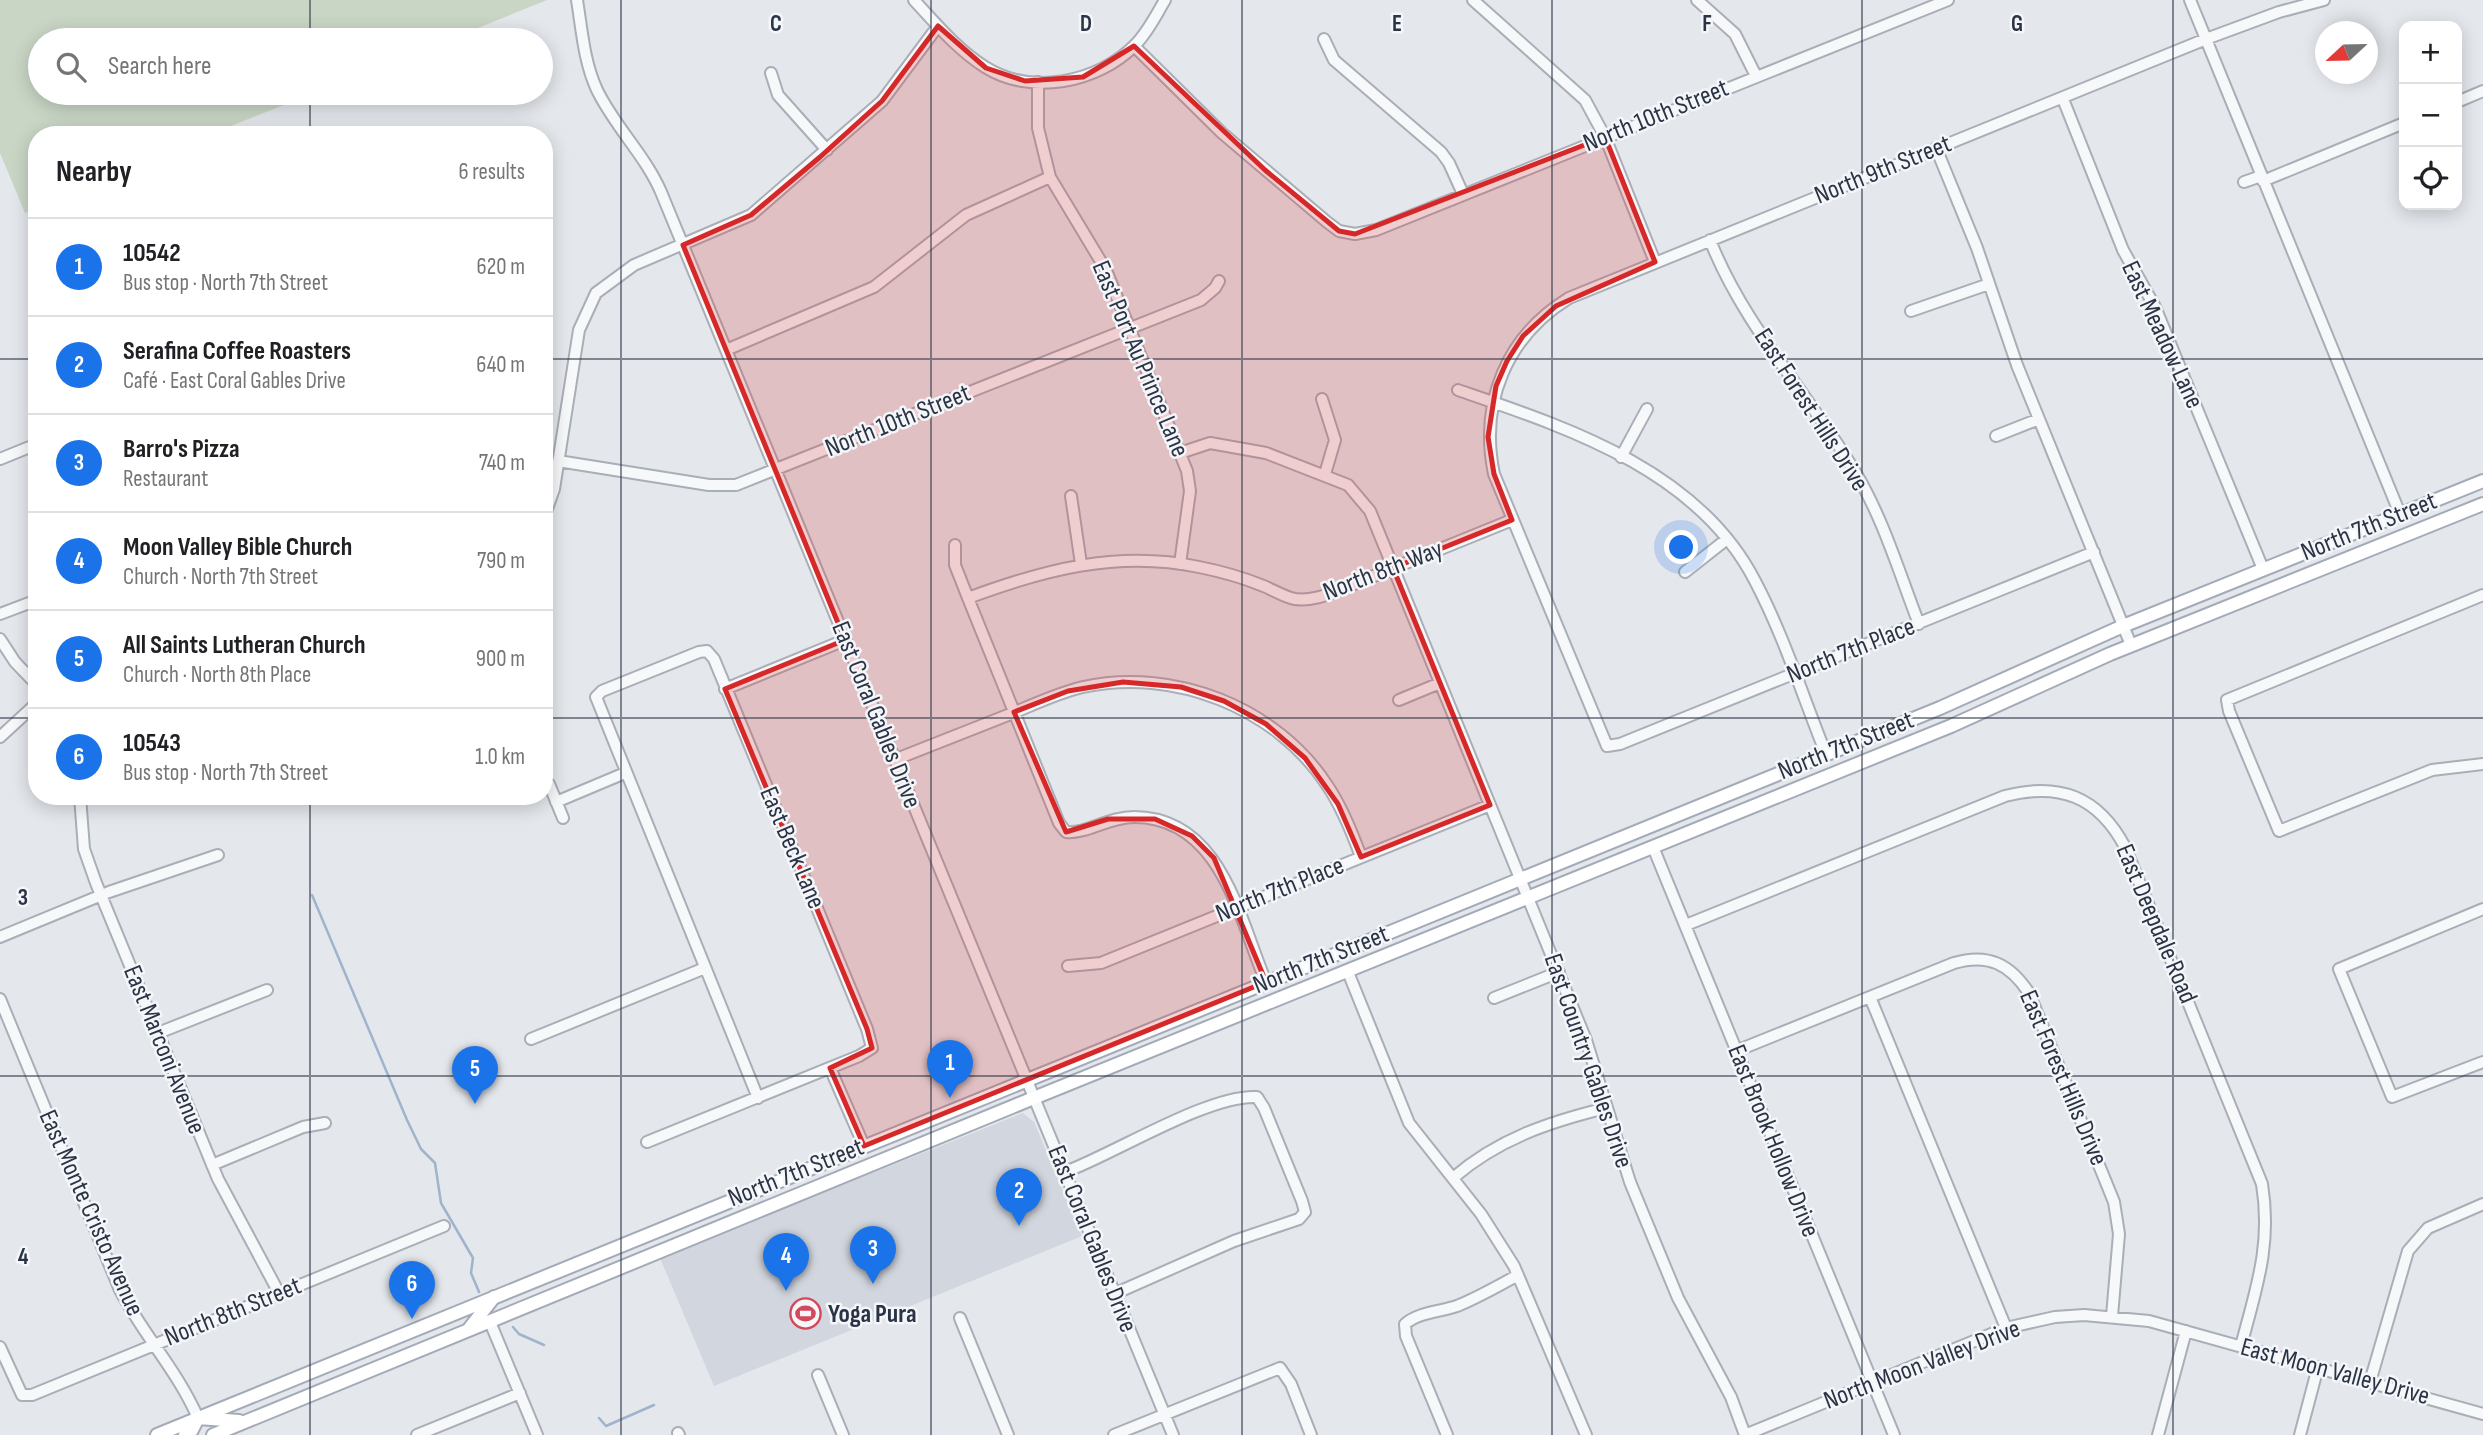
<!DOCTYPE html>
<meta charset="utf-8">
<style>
body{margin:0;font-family:"Sofia Sans Condensed",sans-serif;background:#f6f6f6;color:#202124}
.controls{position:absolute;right:21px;top:21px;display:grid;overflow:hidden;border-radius:14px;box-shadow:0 4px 18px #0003}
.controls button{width:63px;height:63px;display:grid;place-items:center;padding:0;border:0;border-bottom:2px solid #e0e0e0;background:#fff;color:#202124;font:35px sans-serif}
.compass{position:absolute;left:2315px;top:21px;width:63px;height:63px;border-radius:50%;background:#fff;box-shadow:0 4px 18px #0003;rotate:248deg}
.you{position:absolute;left:1682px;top:548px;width:24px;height:24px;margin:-18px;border:5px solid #fff;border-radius:50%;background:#1a73e8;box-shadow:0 0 0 10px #1a73e833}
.badge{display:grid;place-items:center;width:46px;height:46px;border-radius:50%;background:#1a73e8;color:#fff;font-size:23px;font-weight:700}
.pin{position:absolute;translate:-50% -58px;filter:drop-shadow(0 2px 4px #0008)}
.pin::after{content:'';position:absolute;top:37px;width:24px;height:21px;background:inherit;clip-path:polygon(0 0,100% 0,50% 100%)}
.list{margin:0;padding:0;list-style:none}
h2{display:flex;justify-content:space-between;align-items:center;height:91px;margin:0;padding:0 28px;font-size:30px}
h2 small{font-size:23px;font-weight:400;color:#757577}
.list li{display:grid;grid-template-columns:46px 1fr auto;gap:21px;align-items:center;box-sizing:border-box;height:98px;padding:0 28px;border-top:2px solid #e0e0e0}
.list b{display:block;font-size:26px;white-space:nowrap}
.list p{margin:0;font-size:23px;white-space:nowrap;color:#757577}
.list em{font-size:23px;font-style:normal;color:#757577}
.icon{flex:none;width:38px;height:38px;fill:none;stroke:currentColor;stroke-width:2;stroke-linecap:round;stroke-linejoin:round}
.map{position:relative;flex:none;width:2483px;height:1435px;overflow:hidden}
.search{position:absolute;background:#fff;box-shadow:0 4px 18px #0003;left:28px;top:28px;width:525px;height:77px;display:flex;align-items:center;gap:18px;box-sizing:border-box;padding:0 24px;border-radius:38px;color:#757577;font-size:26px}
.panel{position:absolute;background:#fff;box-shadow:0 4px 18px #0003;left:28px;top:126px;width:525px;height:679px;border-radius:28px}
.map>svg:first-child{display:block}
.built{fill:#d2d6de}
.grass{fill:#c9d6c5}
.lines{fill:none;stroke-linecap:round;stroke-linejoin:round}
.stream{stroke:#9fb4cc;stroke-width:2.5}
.minor-casing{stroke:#a9aeb7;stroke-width:14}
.major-casing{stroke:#a3abb8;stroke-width:16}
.minor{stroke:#f7f8fa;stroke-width:10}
.major{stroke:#fff;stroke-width:12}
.marked{fill:#d62828;fill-opacity:0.2;stroke:#d62828;stroke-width:5;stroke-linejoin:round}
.grid{fill:none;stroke:#2b3445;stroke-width:2;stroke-opacity:0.55}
.labels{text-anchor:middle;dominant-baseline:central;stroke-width:5;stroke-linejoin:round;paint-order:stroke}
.street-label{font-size:26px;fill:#2b3445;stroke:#f4f6f9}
.poi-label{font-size:26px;font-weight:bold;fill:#2b3445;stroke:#f4f6f9;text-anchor:start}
.grid-label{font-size:23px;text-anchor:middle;font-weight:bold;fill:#2b3445;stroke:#f4f6f9;stroke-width:5;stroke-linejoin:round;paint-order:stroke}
</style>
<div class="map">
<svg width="2483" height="1435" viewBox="0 0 2483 1435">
<rect width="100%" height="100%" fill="#e4e7ec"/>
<path class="built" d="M1023 1113 1034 1122 1082 1236 714 1386 660 1258Z"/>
<path class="grass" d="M0 0H547L448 40H40V93H314L208 135H37V208L25 213 0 153Z"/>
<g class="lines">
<path class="stream" d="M312 895 407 1120 421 1149 435 1163 441 1203 473 1258 471 1273 479 1292
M513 1327 519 1334 544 1345
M599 1418 606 1426 654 1405"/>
<defs>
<path id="minor" d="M577 0C582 31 584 62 597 90 615 127 645 155 661 192L1173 1435
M914 0C936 24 958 50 985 67 1031 96 1098 83 1135 45 1148 32 1156 15 1165 0
M1473 0 1585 100 1605 137 1655 262
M1697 0 1735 34 1756 76
M2190 0 2400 514
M1324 39 1334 60 1441 152 1449 163 1463 194
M1134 46 1222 133 1327 222 1339 231 1355 234 1376 230 1948 0
M771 73 778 95 827 150
M1038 82V128L1050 177 1106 270 1187 471 1190 491 1180 564
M2063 99 2123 250 2155 307 2263 569
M2457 102 2483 91
M1936 148 1977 248 2017 365 2131 645
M2263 181 2404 123
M2244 182 2261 176
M1710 240C1744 327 1810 395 1857 475 1884 521 1900 575 1919 624
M1911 311 1989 284
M726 350 874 287 966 215 1050 177
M1458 390C1568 428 1698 470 1755 581 1784 636 1803 697 1826 754
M1322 399 1335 440 1325 474
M1996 436 2039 419
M1180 453 1210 443 1266 453 1348 485 1370 511 1586 1040 1630 1182 1678 1298 1731 1397 1745 1435
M1621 457 1647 409
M0 459 37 444
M558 461 709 485H736L1201 300 1215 288 1219 281
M1071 496 1081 564
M544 517 554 489 579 330 596 293 634 265 751 215 882 101 938 26
M955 545V565L968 598 1059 823 1066 832C1087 834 1108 817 1134 817 1221 817 1239 918 1266 982
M2094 552 1620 744 1607 746 1494 474C1479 402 1507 336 1569 298L2206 39 2279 12 2324 0
M1685 572 1727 539
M2483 595 2227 700 2229 711 2279 831 2432 770 2483 764
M968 598C1043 570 1117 550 1199 567 1219 571 1241 577 1261 585 1272 589 1284 597 1295 599 1310 601 1324 596 1337 591L1512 520
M0 614 37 600
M0 639 15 662 37 685
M725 689 845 640
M1399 700 1440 683
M0 737 37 703
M894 760C932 745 970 730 1008 715 1033 705 1057 693 1083 687 1173 667 1276 707 1327 785 1342 807 1352 832 1361 857
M549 784 563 818
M80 796 84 849 96 883 218 1179 279 1293
M556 802 625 773
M1653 847 1894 1435
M2483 909 2339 969 2392 1097 2483 1062
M1686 925 2005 796C2059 782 2098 796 2125 847L2262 1184C2272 1245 2256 1289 2241 1346
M0 937 109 892 218 855
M1068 966 1101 963 1490 805
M1348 972 1409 1123 1481 1214 1514 1266 1586 1435
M1870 997 2006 1328
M1494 998 1559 972
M0 999 120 1290C144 1336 177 1370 198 1418
M158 1033 267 990
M531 1039 705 968
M1736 1051 1954 963C1988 953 2010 964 2029 993L2114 1202 2119 1234 2112 1316
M830 1068 864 1146
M647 1142 859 1056 872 1048 867 1029 714 659 707 651 699 652 602 691 596 697 758 1098
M212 1165 303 1127 325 1123
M1065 1172C1114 1154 1209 1094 1257 1097L1264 1108 1302 1201 1305 1212 1299 1219 1234 1241 1114 1294
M1453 1178C1498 1139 1549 1122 1606 1108
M960 1318 1008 1435
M490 1322 537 1435
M0 1347 22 1395H32L444 1226
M818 1375 843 1435
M2370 1382 2408 1251 2428 1228 2483 1204
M678 1433 679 1435
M417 1435 520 1393
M1114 1435 1280 1368 1291 1384 1311 1435
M1447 1435 1406 1336 1405 1324C1419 1312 1439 1312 1457 1306 1479 1297 1498 1286 1518 1275
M1745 1435 2006 1328 2055 1317 2084 1315 2149 1321 2483 1414
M2158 1435 2186 1331
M2300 1435 2318 1367"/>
<path id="major" d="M469 1329 494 1297
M198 1418 239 1421
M157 1435 1940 708 2123 626 2483 481
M185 1435 192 1430 198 1418
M213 1435 1019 1104 1951 726 2110 654 2483 504"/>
</defs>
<use href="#minor" class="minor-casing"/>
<use href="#major" class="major-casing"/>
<use href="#minor" class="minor"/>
<use href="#major" class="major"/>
</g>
<path class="marked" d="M938 26 986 68 1025 81 1083 77 1134 46 1265 170 1339 231 1355 234 1605 137 1655 262 1556 306 1523 336 1507 361 1496 386 1488 437 1494 474 1512 520 1393 568 1490 805 1361 857 1338 804 1305 758 1266 724 1224 701 1181 687 1123 682 1068 691 1014 712 1066 832 1108 819H1155L1192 836 1214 858 1266 982 864 1146 830 1068 872 1048 867 1029 725 689 845 640 683 245 751 215 820 157 882 101Z"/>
<path class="grid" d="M310 0V40M621 0V1435M931 0V1435M1242 0V1435M1552 0V1435M1862 0V1435M2173 0V1435M310 93V135M0 359H37M544 359H2483M0 718H37M544 718H2483M310 796V1435M0 1076H2483"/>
<defs>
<symbol id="stadium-ring" viewBox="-11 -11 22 22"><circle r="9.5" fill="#f4f6f9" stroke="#d1495b" stroke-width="1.5"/><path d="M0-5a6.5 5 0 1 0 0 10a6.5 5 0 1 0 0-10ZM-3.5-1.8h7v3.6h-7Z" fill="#d1495b"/></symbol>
</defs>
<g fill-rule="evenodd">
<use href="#stadium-ring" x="788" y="1296" width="35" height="35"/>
</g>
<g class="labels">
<g class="street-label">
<text transform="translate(1656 116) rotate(-22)">North 10th Street</text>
<text transform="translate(1883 170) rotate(-22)">North 9th Street</text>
<text transform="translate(2162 335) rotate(65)">East Meadow Lane</text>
<text transform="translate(1140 359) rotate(67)">East Port Au Prince Lane</text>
<text transform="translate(1811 410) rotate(57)">East Forest Hills Drive</text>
<text transform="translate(898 421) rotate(-22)">North 10th Street</text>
<text transform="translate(2369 527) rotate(-22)">North 7th Street</text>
<text transform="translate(1383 571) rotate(-21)">North 8th Way</text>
<text transform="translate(1851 651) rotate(-22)">North 7th Place</text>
<text transform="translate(876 715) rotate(68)">East Coral Gables Drive</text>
<text transform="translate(1846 746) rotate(-22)">North 7th Street</text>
<text transform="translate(792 848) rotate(67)">East Beck Lane</text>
<text transform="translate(1280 890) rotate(-22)">North 7th Place</text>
<text transform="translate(2156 924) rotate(67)">East Deepdale Road</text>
<text transform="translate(1321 960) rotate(-22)">North 7th Street</text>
<text transform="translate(164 1050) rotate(68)">East Marconi Avenue</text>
<text transform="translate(1588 1061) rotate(71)">East Country Gables Drive</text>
<text transform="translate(2063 1078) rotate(67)">East Forest Hills Drive</text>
<text transform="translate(1773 1141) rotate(68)">East Brook Hollow Drive</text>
<text transform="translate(796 1173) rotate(-22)">North 7th Street</text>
<text transform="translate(91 1213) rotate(66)">East Monte Cristo Avenue</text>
<text transform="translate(1092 1239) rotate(68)">East Coral Gables Drive</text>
<text transform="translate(233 1312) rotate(-22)">North 8th Street</text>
<text transform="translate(1922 1365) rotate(-21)">North Moon Valley Drive</text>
<text transform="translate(2335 1372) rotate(15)">East Moon Valley Drive</text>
</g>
<g class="poi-label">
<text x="828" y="1314">Yoga Pura</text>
</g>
</g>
<g class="grid-label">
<text x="776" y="31">C</text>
<text x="1086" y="31">D</text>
<text x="1397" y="31">E</text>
<text x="1707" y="31">F</text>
<text x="2017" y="31">G</text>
<text x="23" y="905">3</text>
<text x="23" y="1264">4</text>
</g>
</svg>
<div class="controls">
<button>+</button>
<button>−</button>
<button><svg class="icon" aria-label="locate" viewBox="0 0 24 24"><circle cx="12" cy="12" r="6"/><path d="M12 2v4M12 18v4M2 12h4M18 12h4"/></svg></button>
</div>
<svg class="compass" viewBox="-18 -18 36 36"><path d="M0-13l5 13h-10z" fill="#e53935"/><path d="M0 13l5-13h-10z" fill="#757577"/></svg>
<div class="you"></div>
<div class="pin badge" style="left:950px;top:1098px">1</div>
<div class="pin badge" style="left:1019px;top:1226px">2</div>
<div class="pin badge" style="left:873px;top:1284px">3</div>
<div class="pin badge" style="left:786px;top:1291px">4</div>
<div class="pin badge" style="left:475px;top:1104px">5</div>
<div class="pin badge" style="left:412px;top:1319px">6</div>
<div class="search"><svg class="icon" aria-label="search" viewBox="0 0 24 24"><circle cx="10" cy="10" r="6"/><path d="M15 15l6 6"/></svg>Search here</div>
<section class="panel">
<h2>Nearby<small>6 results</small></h2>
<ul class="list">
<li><span class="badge">1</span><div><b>10542</b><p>Bus stop · North 7th Street</p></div><em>620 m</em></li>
<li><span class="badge">2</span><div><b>Serafina Coffee Roasters</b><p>Café · East Coral Gables Drive</p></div><em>640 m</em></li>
<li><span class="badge">3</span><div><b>Barro's Pizza</b><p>Restaurant</p></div><em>740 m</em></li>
<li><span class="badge">4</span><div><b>Moon Valley Bible Church</b><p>Church · North 7th Street</p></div><em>790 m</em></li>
<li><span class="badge">5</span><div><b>All Saints Lutheran Church</b><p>Church · North 8th Place</p></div><em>900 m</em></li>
<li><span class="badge">6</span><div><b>10543</b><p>Bus stop · North 7th Street</p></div><em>1.0 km</em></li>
</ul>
</section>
</div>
